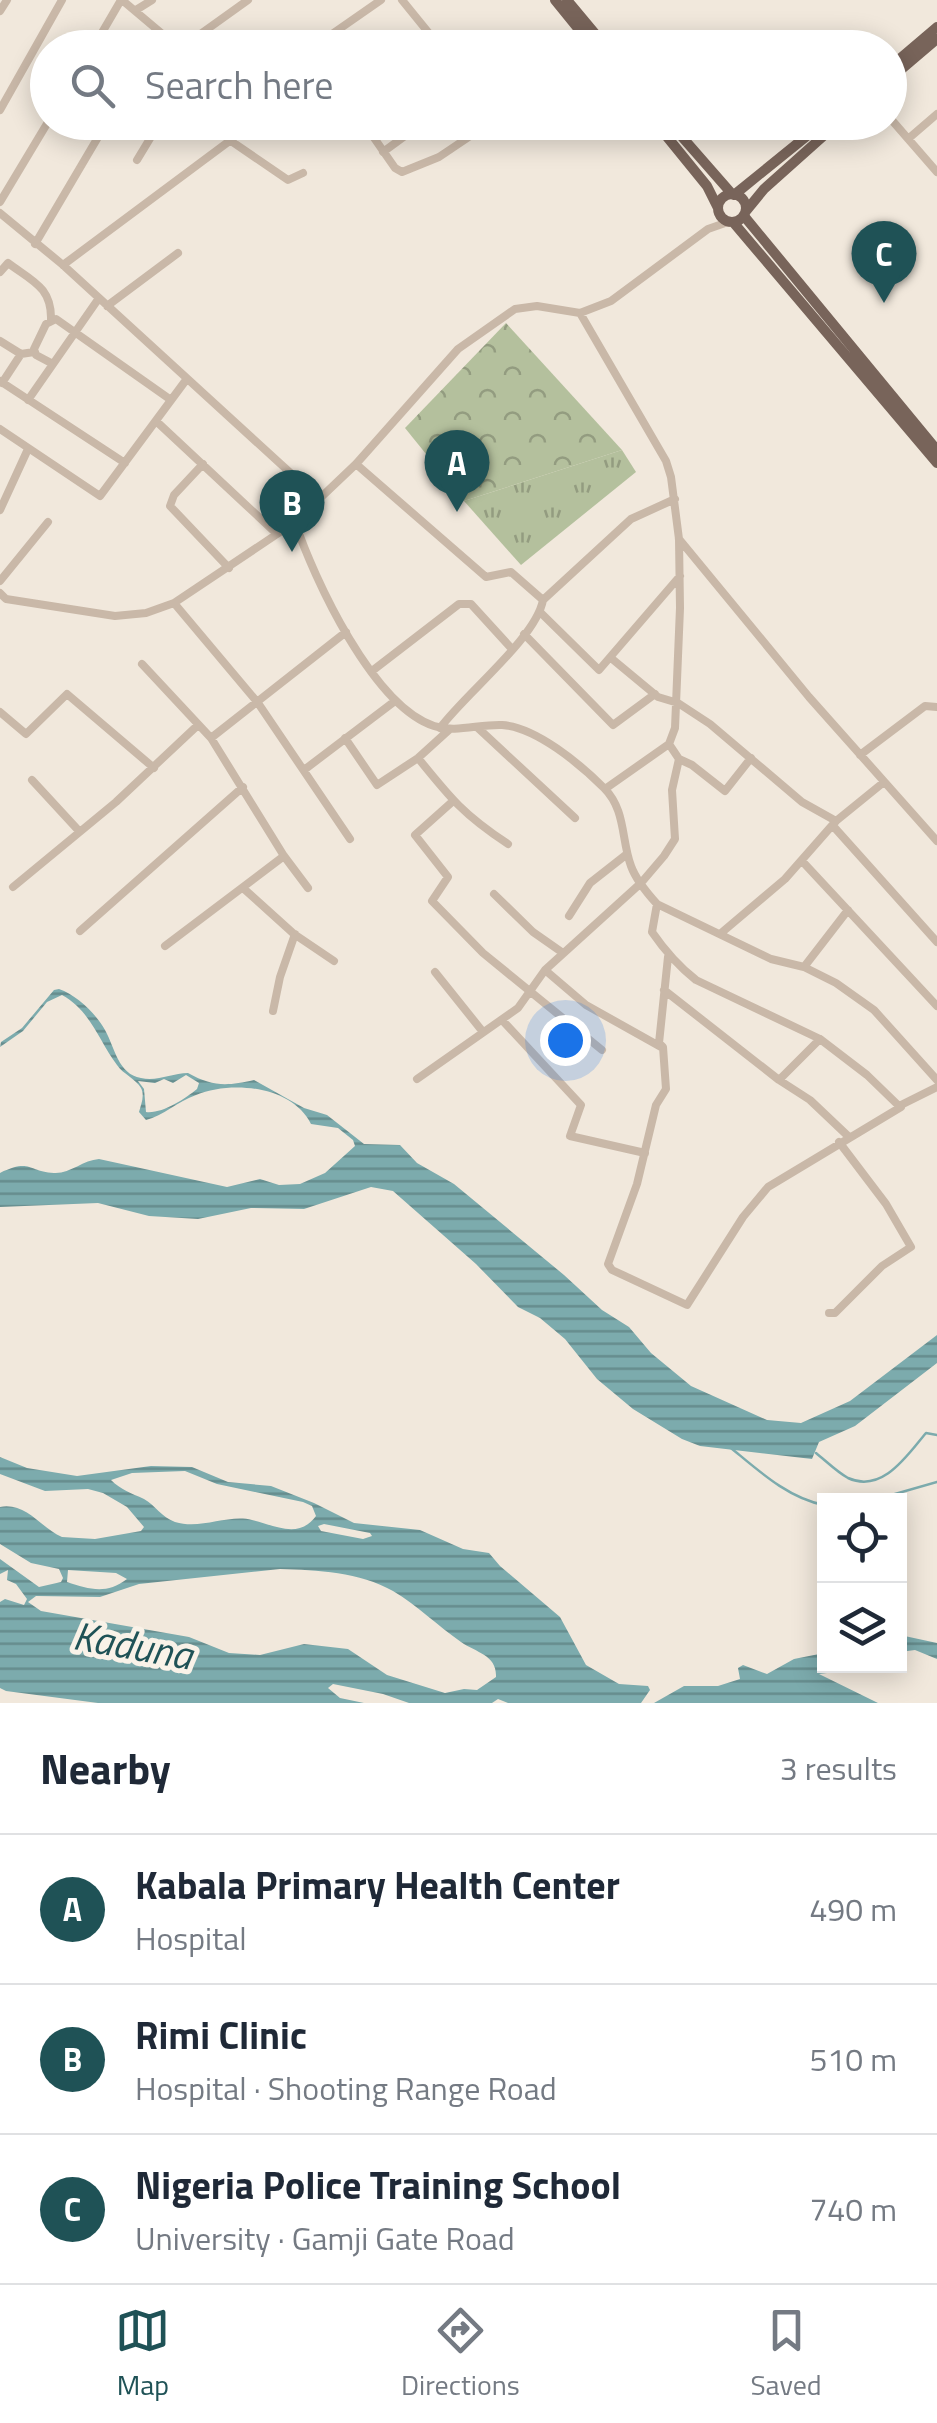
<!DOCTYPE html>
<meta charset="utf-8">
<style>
body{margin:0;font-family:"Titillium Web",sans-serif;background:#f2f2f3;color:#1f2937}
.controls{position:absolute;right:30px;bottom:30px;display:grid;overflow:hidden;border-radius:0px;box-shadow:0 5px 25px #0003}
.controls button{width:90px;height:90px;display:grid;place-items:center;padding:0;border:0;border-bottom:2px solid #e0e1e3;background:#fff;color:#1f2937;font:50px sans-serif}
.you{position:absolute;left:565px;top:1040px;width:35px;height:35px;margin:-25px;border:8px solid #fff;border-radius:50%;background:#1a73e8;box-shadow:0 0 0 15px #1a73e833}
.badge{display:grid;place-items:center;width:65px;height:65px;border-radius:50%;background:#1f5256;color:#fff;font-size:32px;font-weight:700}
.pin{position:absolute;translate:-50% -82px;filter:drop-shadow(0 2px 5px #0008)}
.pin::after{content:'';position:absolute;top:52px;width:35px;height:30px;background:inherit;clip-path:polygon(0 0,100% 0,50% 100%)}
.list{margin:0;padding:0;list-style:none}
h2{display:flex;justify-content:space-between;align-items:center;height:130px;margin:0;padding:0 40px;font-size:42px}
h2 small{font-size:32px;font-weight:400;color:#747a83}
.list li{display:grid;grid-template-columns:65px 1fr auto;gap:30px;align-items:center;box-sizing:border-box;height:150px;padding:0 40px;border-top:2px solid #e0e1e3}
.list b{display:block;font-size:38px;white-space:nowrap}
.list p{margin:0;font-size:32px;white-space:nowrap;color:#747a83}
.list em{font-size:32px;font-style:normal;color:#747a83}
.icon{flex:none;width:55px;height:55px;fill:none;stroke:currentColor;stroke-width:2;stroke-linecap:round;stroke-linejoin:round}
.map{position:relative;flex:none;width:937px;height:1703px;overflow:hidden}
.search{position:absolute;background:#fff;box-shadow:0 5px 25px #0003;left:30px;right:30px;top:30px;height:110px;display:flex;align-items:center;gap:25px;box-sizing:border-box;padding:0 35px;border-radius:55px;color:#747a83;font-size:38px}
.sheet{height:580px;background:#fff}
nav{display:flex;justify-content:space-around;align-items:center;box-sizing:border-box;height:140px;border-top:2px solid #e0e1e3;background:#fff;font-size:28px;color:#747a83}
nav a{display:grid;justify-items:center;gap:5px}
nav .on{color:#1f5256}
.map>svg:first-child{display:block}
.grass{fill:url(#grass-tufts)}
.forest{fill:url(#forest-crowns)}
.water{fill:url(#water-rules);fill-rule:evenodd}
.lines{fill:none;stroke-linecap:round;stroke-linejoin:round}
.stream{stroke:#7cabad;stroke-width:2.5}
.minor{stroke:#c9b8a8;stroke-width:8}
.major{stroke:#78645a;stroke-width:10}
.labels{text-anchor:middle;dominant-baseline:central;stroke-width:10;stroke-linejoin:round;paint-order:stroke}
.water-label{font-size:40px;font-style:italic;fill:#1f5256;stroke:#f9f2e8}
</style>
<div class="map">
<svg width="937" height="1703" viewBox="0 0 937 1703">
<defs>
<pattern id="grass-tufts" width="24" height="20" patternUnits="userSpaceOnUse" patternTransform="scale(2.5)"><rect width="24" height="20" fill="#b4c09d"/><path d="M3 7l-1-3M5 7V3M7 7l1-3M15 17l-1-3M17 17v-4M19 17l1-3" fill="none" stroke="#939c80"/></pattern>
<pattern id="forest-crowns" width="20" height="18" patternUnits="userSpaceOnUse" patternTransform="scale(2.5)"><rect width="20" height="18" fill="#b4c09d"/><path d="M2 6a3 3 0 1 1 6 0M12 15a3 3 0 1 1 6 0" fill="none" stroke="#939c80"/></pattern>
<pattern id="water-rules" width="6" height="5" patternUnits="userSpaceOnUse" patternTransform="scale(2.5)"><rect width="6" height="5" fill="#7cabad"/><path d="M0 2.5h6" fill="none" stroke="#668c8d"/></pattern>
</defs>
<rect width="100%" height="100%" fill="#f1e8dc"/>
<path class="grass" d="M622 450 636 472 521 565 464 501Z"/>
<path class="forest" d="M506 323 622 450 464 501 405 428Z"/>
<path class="water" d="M59 989C77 995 96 1014 105 1030 115 1048 118 1074 141 1078 157 1082 172 1073 188 1073 213 1087 227 1086 254 1080L304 1108 327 1115 364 1144 400 1145 417 1163 454 1184 564 1275 602 1310 629 1327 651 1353 691 1386 767 1420 801 1423 850 1401 937 1335V1363L855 1426 819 1442 812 1459 700 1446 682 1439 633 1409 597 1379 565 1339 540 1318 518 1307 476 1264 393 1191 371 1187 304 1209 251 1208 198 1219 149 1216 98 1203 0 1207V1173C31 1158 28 1172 54 1173 70 1174 83 1160 99 1159L227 1187 260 1179 279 1185 300 1184 325 1173 355 1146 353 1140 338 1128 311 1124C292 1086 232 1080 196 1095 178 1101 163 1116 146 1120L139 1112C141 1104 145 1096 141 1088 136 1079 123 1074 117 1065 99 1041 90 1010 62 995L47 1002 23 1031 0 1047 1 1042 22 1028 54 990ZM186 1075 199 1083 197 1089C185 1099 162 1114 146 1112L144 1089 138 1081 155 1083 164 1079 173 1083Z
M0 1457 27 1468 77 1476 151 1466 192 1467 228 1482 271 1486 314 1503 354 1523 420 1530 463 1549 489 1553 500 1566 560 1617 586 1665 619 1684 648 1686 650 1690 641 1703H508L498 1699 492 1703H409L383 1694 333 1684 328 1688 340 1698 364 1703H98L6 1691 0 1688V1602L5 1599 24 1605 27 1599 16 1584 7 1580 8 1570 0 1574V1559L39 1587 61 1582 63 1578 59 1569 31 1563 0 1544V1507C26 1502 41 1528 62 1537L95 1539 141 1531 144 1527 127 1507 103 1493 88 1489 45 1491 0 1474ZM185 1471 217 1484 303 1502 312 1506 316 1516C298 1540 275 1525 252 1520 228 1514 201 1530 175 1522 161 1517 156 1506 144 1499 131 1493 121 1490 111 1480L132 1473ZM324 1524 370 1533 372 1536 363 1539 321 1531 318 1526ZM280 1569C317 1570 360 1572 393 1591 418 1606 438 1626 461 1642 477 1653 497 1655 496 1677L477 1690 464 1689 445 1693 387 1675 348 1649 304 1644 260 1655 229 1653 189 1637 41 1611 28 1602 36 1596 100 1597 139 1584ZM68 1570 116 1573 127 1579C106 1595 89 1589 67 1582Z
M900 1635 937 1643V1659L915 1650 900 1652Z
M824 1653V1666H883L819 1674 878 1703H654L684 1686H718L740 1679 738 1668 743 1665 767 1674 794 1659Z"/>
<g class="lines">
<path class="stream" d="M731 1448C759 1471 788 1498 824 1505
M816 1453C826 1461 837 1472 848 1478 883 1494 908 1454 926 1433L937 1435
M874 1500 937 1482"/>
<path class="minor" d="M122 0 179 48
M402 0 441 48
M136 10 152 0
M0 11 7 0
M93 48 121 0
M152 48 160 33
M181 48 248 0
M312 48 381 0
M0 110 62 0
M890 118 937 172
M363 122 395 168 402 172 439 157 491 122
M324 132 339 122
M908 139 937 114
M231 141 288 180 303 173
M383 152 424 122
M137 160 160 122
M0 202 48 122
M0 213 63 265 320 500
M35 244 107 122
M63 265 255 122
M0 272 8 263C32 281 52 287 51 320
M107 306 178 253
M580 313 666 461 671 477 679 539 680 608 675 728 669 744 605 789
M0 341 21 354
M53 364 36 355 34 349 46 324 56 319 171 400
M0 381 125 463
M2 383 21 354 34 352
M28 400 99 298
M156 421 277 534
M0 429 100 496 186 380
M203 464 174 495 170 506 229 568
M356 464 486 577 511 572 543 600
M0 510 28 449
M295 522C314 579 373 706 434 726 456 733 479 724 502 725 536 727 580 764 604 788 626 810 621 839 631 866 636 880 647 893 657 904L652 932C665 951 677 965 696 980L820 1039 867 1075 899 1106 937 1087
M679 539 809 697 937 841
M0 581 48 522
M0 593 6 599 115 616 146 613 174 603 295 522 356 464 458 349 515 309 537 306 580 313 611 301 708 229 728 222
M174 603 258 703 350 839
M541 613 599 670 680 576
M524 634 613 725 655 694
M611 658 658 697 678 703 710 724 802 802 836 821
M142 664 211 738 284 856 308 888
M372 671 459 604H471L512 649
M0 712 26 734 67 694 154 768
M440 728C466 693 536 638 543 600L631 519 675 499
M478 728 575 818
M211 738 346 632
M345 738 377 785 418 758 450 729
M860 755 925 706 937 707
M418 758C451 799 464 815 508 844
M679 759 692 765 725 791 751 758
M304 770 395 701
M32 780 79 831
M452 802 415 835 448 877 432 901 483 953 602 1050
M834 827 937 942
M802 861 937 1006
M13 887 116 802 198 725
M243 888 294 934 334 961
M494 894 533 932 563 953
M657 904 771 959 804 967 836 983 874 1010 937 1080
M569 916 590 883 627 854
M80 931 243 787
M720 934 785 879 836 821 884 782
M165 946 284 856
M668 957 659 1043 663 1047 666 1089 656 1105 637 1184 608 1264 612 1270 687 1305 743 1217 768 1187 901 1107
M804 967 848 910
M545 970 586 1005 661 1047
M435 972 483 1032
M664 990 779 1080 810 1100 849 1137
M273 1011 280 977 295 934
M502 1020 581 1105 570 1136 645 1153
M417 1079 518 1008 545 970 641 883 664 856 675 839 672 790 679 759 669 744
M779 1080 820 1039
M829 1313H835L882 1266 911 1247 886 1204 839 1142"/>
<path class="major" d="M555 0 594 48
M567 0 607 48
M890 67 937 27
M890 79 937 39
M655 122 707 186 718 208
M669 122 732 194
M718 208a14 14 0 1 1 28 0a14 14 0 1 1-28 0Z
M734 195 824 122
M746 211 764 189 839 122
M744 216 937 450
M733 222 937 463"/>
</g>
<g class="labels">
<g class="water-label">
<text transform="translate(133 1645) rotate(10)">Kaduna</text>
</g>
</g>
</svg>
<div class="controls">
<button><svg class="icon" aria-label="locate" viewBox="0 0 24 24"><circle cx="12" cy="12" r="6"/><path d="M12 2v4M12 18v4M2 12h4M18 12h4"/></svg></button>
<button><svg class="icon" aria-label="layers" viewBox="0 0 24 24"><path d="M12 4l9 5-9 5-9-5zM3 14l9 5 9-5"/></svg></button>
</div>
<div class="you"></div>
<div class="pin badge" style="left:457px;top:512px">A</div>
<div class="pin badge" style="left:292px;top:552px">B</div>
<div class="pin badge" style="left:884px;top:303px">C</div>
<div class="search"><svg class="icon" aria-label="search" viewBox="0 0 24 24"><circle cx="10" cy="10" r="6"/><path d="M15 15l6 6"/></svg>Search here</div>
</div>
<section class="sheet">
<h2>Nearby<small>3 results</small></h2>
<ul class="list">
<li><span class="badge">A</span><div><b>Kabala Primary Health Center</b><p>Hospital</p></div><em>490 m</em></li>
<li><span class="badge">B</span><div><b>Rimi Clinic</b><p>Hospital · Shooting Range Road</p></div><em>510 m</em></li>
<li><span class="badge">C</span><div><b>Nigeria Police Training School</b><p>University · Gamji Gate Road</p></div><em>740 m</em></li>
</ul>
</section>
<nav>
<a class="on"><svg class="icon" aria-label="map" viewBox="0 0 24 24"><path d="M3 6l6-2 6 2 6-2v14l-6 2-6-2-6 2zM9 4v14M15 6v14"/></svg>Map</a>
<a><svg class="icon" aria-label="directions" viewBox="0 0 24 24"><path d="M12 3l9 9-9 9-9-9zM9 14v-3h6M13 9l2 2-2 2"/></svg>Directions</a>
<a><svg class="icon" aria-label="saved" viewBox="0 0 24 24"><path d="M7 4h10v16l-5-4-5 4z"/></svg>Saved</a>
</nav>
